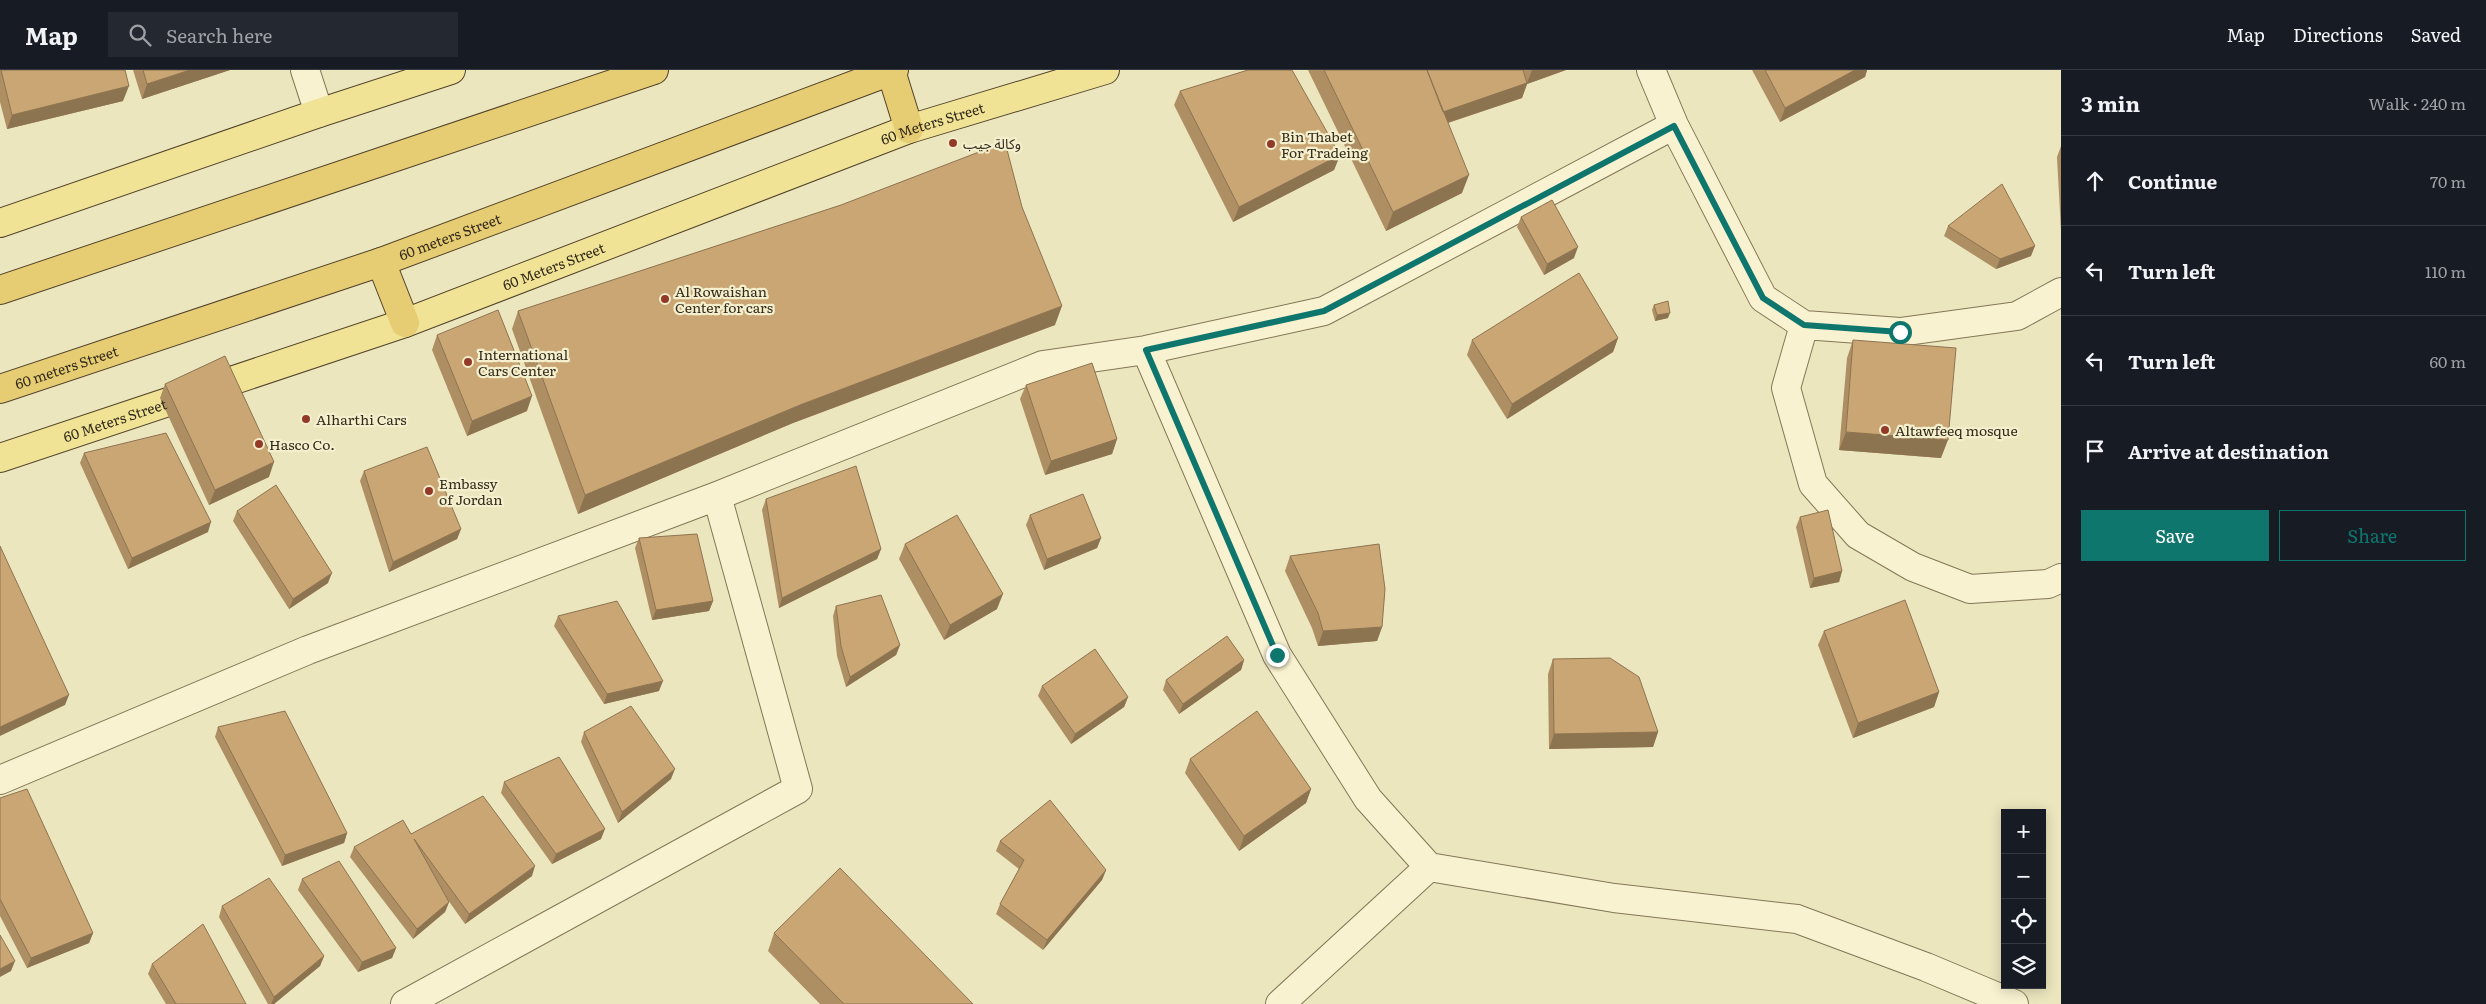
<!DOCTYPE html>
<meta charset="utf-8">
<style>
body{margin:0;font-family:Literata,"Noto Sans Arabic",serif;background:#242831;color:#f1f3f6}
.controls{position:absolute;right:15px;bottom:15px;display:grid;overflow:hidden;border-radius:0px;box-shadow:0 2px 12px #0003}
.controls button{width:45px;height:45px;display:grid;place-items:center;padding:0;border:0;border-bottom:1px solid #363941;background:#171b24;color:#f1f3f6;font:25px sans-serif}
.stop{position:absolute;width:15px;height:15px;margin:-11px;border:4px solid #0f766e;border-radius:50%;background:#fff}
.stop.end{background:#0f766e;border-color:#fff;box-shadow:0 1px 5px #0008}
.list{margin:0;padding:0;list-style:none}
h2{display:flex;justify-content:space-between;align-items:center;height:65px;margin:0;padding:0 20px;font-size:21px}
h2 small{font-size:16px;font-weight:400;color:#9ea1a6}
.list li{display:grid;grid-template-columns:32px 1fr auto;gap:15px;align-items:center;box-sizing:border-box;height:90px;padding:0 20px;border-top:1px solid #363941}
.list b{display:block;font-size:19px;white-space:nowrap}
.list em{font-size:16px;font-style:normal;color:#9ea1a6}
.actions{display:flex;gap:10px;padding:15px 20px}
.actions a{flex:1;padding:11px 0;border:1px solid #0f766e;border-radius:0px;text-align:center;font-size:18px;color:#0f766e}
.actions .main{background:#0f766e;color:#fff}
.icon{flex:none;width:28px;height:28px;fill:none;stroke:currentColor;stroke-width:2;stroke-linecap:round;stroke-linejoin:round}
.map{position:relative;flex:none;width:2061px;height:934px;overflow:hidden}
header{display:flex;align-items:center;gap:30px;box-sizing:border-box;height:70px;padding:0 25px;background:#171b24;border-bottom:1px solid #363941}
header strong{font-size:24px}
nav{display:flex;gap:28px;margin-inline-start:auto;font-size:18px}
.search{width:350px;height:45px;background:#242831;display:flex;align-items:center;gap:12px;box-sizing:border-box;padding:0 18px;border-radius:0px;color:#9ea1a6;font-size:19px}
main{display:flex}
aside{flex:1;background:#171b24}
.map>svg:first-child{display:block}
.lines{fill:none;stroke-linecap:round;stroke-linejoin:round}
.minor-casing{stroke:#847657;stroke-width:30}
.tertiary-casing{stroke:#847657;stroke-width:30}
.primary-casing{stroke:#52442c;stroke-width:30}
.trunk-casing{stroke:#52442c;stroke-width:30}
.minor{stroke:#f8f2d0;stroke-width:28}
.tertiary{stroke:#f8f2d0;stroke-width:28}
.primary{stroke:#f0e395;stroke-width:28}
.trunk{stroke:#e6cc72;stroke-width:28}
.wall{fill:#ae8f64}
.shaded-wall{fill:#8d7451}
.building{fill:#caa674;stroke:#8d7451}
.route{stroke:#0f766e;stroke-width:6}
.poi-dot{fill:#923928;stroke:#f4efcd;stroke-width:2}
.labels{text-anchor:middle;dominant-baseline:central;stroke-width:4.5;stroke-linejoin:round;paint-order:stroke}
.street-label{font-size:14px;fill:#342b1c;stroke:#f4efcd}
.poi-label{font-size:14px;fill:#342b1c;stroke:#f4efcd;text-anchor:start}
</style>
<header>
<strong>Map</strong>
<div class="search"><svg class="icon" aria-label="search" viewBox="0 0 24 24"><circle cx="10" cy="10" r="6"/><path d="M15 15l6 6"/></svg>Search here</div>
<nav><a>Map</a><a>Directions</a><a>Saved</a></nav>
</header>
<main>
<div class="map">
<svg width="2061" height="934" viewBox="0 0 2061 934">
<rect width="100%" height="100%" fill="#ece6be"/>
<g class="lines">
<defs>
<path id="minor" d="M1651 0 1674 55 1763 228 1804 255 1900 262 2017 246 2061 222
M1804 255 1786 318 1813 414 1858 465 1913 497 1970 519 2048 514 2061 508
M1146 280 1277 585 1368 729 1429 797 1614 828 1797 849 1926 897 2014 934
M0 710 308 580 717 426 1043 295 1146 280 1324 241 1674 55
M405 934 798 719 717 426
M1280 934 1429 797"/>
<path id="tertiary" d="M305 0 319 43"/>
<g id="primary">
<path d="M0 153 319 43 451 0"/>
<path id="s1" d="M0 388 405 253 909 59 1105 0"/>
</g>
<g id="trunk">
<path d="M891 1 909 59"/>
<path d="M381 192 405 253"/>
<path d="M0 220 654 0"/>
<path id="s2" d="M0 319 381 192 894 0"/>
</g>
</defs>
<use href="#minor" class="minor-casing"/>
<use href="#tertiary" class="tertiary-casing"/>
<use href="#primary" class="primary-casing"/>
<use href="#trunk" class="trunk-casing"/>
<use href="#minor" class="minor"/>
<use href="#tertiary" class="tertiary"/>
<use href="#primary" class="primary"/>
<use href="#trunk" class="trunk"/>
</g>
<path class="wall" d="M0 0H125L123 31 7 59 0 32Z
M133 0H230L142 29Z
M1308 0H1566L1527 14 1522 28 1448 53 1462 123 1386 161Z
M1752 0H1867L1865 7 1780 52Z
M1180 21 1340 85 1334 100 1233 152 1174 35Z
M2061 76V161L2057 87Z
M841 135 1022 137 1055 255 793 353 578 444 512 259 518 241Z
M1521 147 1574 188 1544 205 1517 157Z
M1948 156 2031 186 1996 199 1944 166Z
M1654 235 1668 248 1655 251 1652 240Z
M437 265 527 341 467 366 432 280Z
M1618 268 1613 282 1507 349 1467 285 1472 270Z
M1853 270 1941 388 1839 380 1847 288Z
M165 314 269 407 209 435 160 328Z
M1026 315 1117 369 1112 384 1045 405 1020 329Z
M84 383 208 462 128 499 80 393Z
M364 401 461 459 457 469 389 502 360 411Z
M766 429 881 479 877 489 779 538 762 440Z
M237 441 328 513 289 539 233 451Z
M1030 445 1101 468 1097 478 1044 500 1026 455Z
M1800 447 1842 501 1839 512 1810 518 1796 457Z
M639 468 713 531 709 541 652 550 635 478Z
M905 474 997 539 944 570 899 489Z
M1290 486 1382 557 1377 571 1318 576 1312 558 1285 501Z
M836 536 900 575 896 585 846 617 837 586 833 546Z
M558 546 659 621 604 634 554 556Z
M1824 561 1939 622 1934 637 1853 668 1818 575Z
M1553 589 1658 662 1653 677 1549 679 1548 604Z
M1244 590 1241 600 1179 644 1163 620 1166 610Z
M1042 616 1128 627 1124 637 1071 674 1038 626Z
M218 657 347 763 344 773 282 796 215 667Z
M584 662 671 709 618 753 581 672Z
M1190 689 1311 719 1306 733 1239 781 1185 703Z
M504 712 601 769 552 794 501 723Z
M0 728 93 863 89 873 27 898 0 846Z
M411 764 532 806 465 854 448 830 449 832 445 842 413 869 350 787 354 777Z
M1000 771 1106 800 1102 810 1043 880 996 844 1000 834 1019 799 996 781Z
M302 809 396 878 392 888 358 902 298 820Z
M222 836 324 886 320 896 274 934H268L219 847Z
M774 863 973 934H820L768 881Z
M152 894 246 934H166L148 904Z"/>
<path class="shaded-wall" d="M190 0H230L142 29 147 14Z
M1532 0H1566L1527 14 1522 28 1435 57 1441 42 1527 13Z
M1855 0H1867L1865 7 1780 52 1785 38Z
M129 16 123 31 7 59 12 45Z
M1340 85 1334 100 1233 152 1239 137Z
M1469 105 1462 123 1386 161 1393 142Z
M2035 176 2031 186 1996 199 2000 189Z
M1578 177 1574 188 1544 205 1547 194Z
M1062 236 1055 255 793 353 578 444 585 425 800 335Z
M1670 243 1668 248 1655 251 1657 245Z
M1618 268 1613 282 1507 349 1512 334Z
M532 326 527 341 467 366 472 351Z
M1846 362 1948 370 1941 388 1839 380Z
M1117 369 1112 384 1045 405 1051 391Z
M274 392 269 407 209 435 215 420Z
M211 452 208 462 128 499 132 488Z
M461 459 457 469 389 502 393 492Z
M1101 468 1097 478 1044 500 1047 489Z
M881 479 877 489 779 538 782 528Z
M1842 501 1839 512 1810 518 1814 508Z
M332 503 328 513 289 539 293 529Z
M1003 524 997 539 944 570 950 555Z
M713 531 709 541 652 550 656 540Z
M1382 557 1377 571 1318 576 1323 561Z
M900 575 896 585 846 617 850 607Z
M1244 590 1241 600 1179 644 1183 634Z
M663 611 659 621 604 634 607 624Z
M1939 622 1934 637 1853 668 1858 653Z
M69 625 65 635 0 666V657Z
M1128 627 1124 637 1071 674 1075 664Z
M1658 662 1653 677 1549 679 1554 664Z
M675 699 671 709 618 753 622 742Z
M1311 719 1306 733 1239 781 1244 766Z
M605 759 601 769 552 794 556 784Z
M347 763 344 773 282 796 285 785Z
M535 796 532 806 465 854 469 844Z
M1106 800 1102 810 1043 880 1047 870Z
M449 832 445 842 413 869 417 859Z
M93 863 89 873 27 898 31 888Z
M396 878 392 888 358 902 362 892Z
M324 886 320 896 274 934H271L274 927Z
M15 891 11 901 0 907V899Z"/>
<path class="building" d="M1 0H125L129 16 12 45Z
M143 0H190L147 14Z
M1248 0H1292L1340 85 1239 137 1180 21Z
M1324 0H1427L1469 105 1393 142Z
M1427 0H1523L1527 13 1443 42Z
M1765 0H1855L1785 38Z
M1005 72 1022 137 1062 236 800 335 585 425 518 241 841 135Z
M2002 114 2035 176 2000 189 1948 156Z
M1552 130 1578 177 1547 194 1521 147Z
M1579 203 1618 268 1512 334 1472 270Z
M1668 231 1670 243 1657 245 1654 235Z
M498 240 532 326 472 351 437 265Z
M1853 270 1956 278 1948 370 1846 362Z
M225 286 274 392 215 420 165 314Z
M1092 293 1117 369 1051 391 1026 315Z
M166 363 211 452 132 488 84 383Z
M427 377 461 459 393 492 364 401Z
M856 396 881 479 782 528 766 429Z
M276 415 332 503 293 529 237 441Z
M1083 424 1101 468 1047 489 1030 445Z
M1828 440 1842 501 1814 508 1800 447Z
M957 445 1003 524 950 555 905 474Z
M697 464 713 531 656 540 639 468Z
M1379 474 1385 519 1382 557 1323 561 1318 543 1290 486Z
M0 476 69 625 0 657Z
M881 525 900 575 850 607 841 576 836 536Z
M1905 530 1939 622 1858 653 1824 561Z
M617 531 663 611 607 624 558 546Z
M1227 566 1244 590 1183 634 1166 610Z
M1095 579 1128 627 1075 664 1042 616Z
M1610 588 1639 607 1658 662 1554 664 1553 589Z
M631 636 675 699 622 742 584 662Z
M285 641 347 763 285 785 218 657Z
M1257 641 1311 719 1244 766 1190 689Z
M559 687 605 759 556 784 504 712Z
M27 719 93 863 31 888 0 829V728Z
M483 726 535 796 469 844 414 769 449 832 417 859 354 777 403 750 411 764Z
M1050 730 1106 800 1047 870 1000 834 1024 790 1000 771Z
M339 791 396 878 362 892 302 809Z
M840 798 973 934H844L774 863Z
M269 808 324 886 274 927 222 836Z
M203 854 246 934H176L152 894Z
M0 865 15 891 0 899Z"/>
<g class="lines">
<path class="route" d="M1277 585 1146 280 1324 241 1674 56 1763 228 1804 255 1900 262"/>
</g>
<g class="poi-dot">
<circle cx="953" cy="73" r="5"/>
<circle cx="1271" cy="74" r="5"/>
<circle cx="665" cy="229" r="5"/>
<circle cx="468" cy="292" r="5"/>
<circle cx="306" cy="349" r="5"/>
<circle cx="1885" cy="360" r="5"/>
<circle cx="259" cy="374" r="5"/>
<circle cx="429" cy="421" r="5"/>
</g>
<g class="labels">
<g class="street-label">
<text stroke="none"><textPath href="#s1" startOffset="991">60 Meters Street</textPath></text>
<text stroke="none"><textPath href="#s2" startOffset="475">60 meters Street</textPath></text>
<text stroke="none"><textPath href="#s1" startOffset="586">60 Meters Street</textPath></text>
<text stroke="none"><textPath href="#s2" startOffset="70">60 meters Street</textPath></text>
<text stroke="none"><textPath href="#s1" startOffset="121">60 Meters Street</textPath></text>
</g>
<g class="poi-label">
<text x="1281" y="66">Bin Thabet<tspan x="1281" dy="16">For Tradeing</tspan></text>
<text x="963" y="73">وكالة جيب</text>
<text x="675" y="221">Al Rowaishan<tspan x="675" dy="16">Center for cars</tspan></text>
<text x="478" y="284">International<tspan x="478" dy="16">Cars Center</tspan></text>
<text x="316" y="349">Alharthi Cars</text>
<text x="1895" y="360">Altawfeeq mosque</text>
<text x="269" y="374">Hasco Co.</text>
<text x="439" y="413">Embassy<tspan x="439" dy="16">of Jordan</tspan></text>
</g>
</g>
</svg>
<div class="controls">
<button>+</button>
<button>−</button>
<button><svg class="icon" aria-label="locate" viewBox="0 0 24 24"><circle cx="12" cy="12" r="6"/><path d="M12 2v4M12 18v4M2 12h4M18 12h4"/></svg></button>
<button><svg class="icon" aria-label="layers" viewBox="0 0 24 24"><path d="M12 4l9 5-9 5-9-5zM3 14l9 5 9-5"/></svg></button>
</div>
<div class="stop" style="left:1900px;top:262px"></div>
<div class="stop end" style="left:1277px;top:585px"></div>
</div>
<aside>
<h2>3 min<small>Walk · 240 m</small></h2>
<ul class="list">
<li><svg class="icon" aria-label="ahead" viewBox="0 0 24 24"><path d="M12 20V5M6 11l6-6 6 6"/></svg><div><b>Continue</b></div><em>70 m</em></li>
<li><svg class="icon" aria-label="left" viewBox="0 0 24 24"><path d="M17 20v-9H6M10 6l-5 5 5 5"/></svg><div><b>Turn left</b></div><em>110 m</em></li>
<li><svg class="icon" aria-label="left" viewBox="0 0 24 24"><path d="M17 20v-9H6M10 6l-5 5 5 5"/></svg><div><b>Turn left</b></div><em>60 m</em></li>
<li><svg class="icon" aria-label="arrive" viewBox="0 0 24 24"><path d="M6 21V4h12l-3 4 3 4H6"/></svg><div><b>Arrive at destination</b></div></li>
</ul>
<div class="actions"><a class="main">Save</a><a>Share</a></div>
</aside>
</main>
